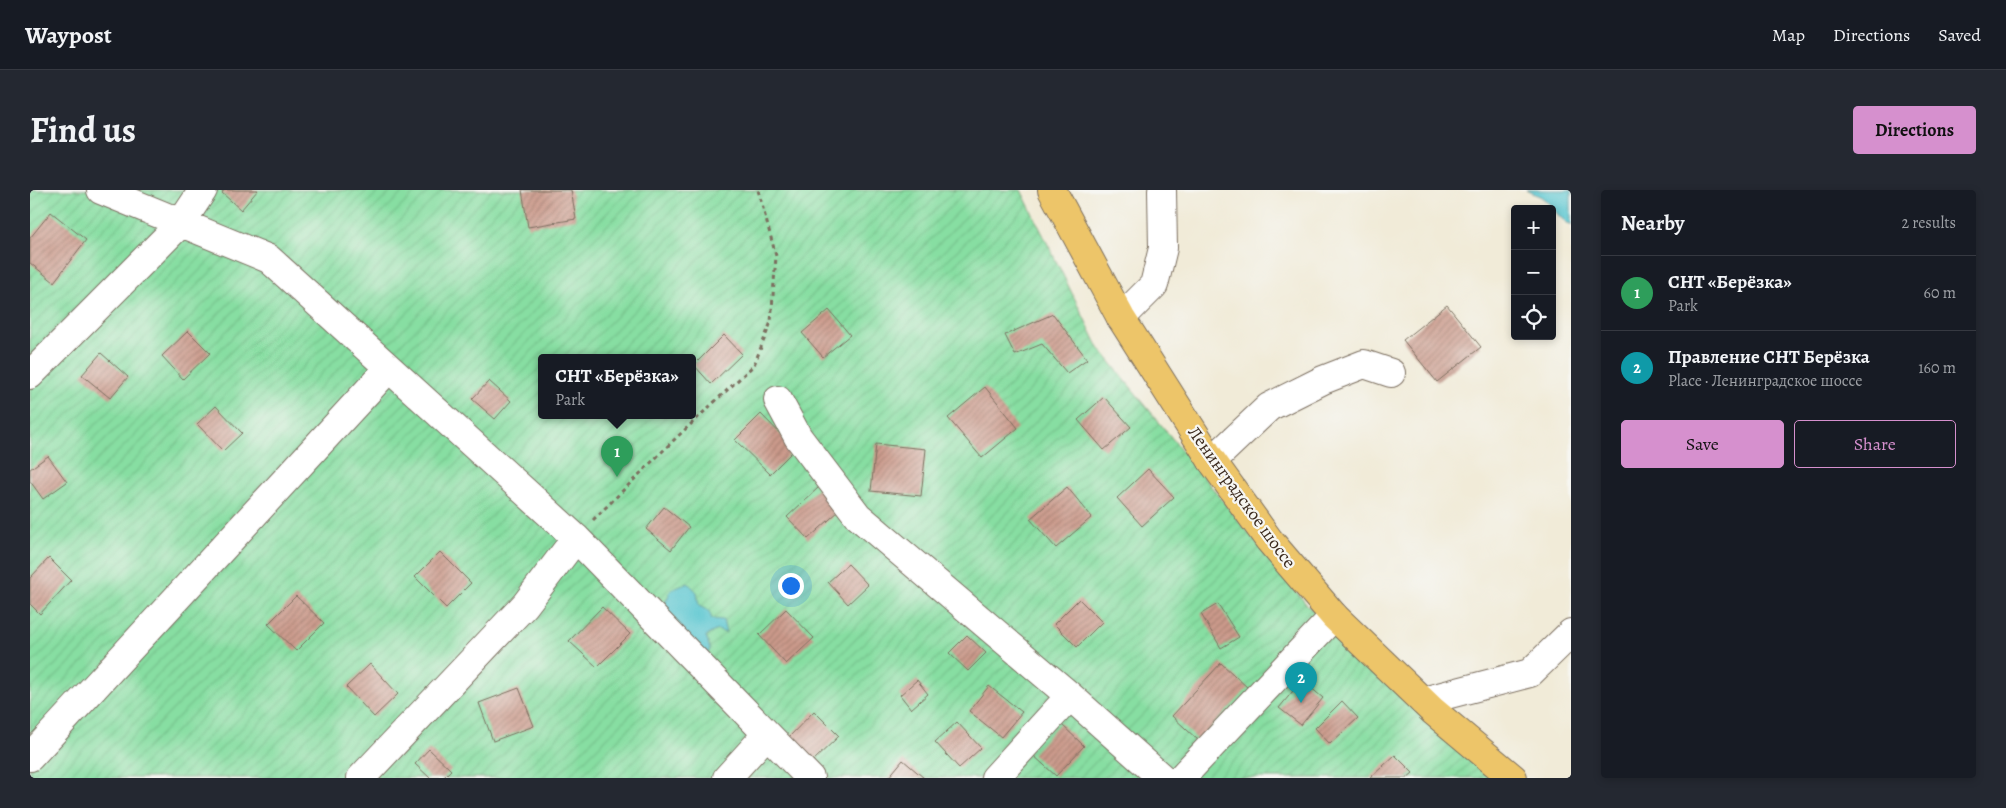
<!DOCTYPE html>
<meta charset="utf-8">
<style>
body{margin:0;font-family:Alegreya,serif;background:#242831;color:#f1f3f6}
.controls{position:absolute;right:15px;top:15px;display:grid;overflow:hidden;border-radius:5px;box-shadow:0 2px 8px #0003}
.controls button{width:45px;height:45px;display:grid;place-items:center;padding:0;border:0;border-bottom:1px solid #363941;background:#171b24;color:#f1f3f6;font:25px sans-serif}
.you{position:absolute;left:760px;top:395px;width:18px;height:18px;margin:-12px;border:4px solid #fff;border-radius:50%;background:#1a73e8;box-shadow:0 0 0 8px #1a73e833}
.badge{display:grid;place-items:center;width:32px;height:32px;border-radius:50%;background:#d690ce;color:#fff;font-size:16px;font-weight:700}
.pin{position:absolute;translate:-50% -41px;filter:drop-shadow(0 1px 2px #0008)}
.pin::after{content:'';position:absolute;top:26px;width:18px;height:15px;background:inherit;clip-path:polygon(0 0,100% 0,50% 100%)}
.popup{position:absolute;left:508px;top:164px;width:158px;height:65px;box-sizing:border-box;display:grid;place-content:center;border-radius:5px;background:#171b24;filter:drop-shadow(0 1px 4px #0005);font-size:16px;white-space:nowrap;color:#9ea1a6}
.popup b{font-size:19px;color:#f1f3f6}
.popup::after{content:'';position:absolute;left:50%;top:100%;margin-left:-10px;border:10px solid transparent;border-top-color:#171b24}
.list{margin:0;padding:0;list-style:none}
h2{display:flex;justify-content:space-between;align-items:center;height:65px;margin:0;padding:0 20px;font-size:21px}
h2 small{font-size:16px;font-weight:400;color:#9ea1a6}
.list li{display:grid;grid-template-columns:32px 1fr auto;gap:15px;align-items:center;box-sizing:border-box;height:75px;padding:0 20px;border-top:1px solid #363941}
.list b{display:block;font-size:19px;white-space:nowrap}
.list p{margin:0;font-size:16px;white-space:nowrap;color:#9ea1a6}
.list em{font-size:16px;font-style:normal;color:#9ea1a6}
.actions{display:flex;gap:10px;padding:15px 20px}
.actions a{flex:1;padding:11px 0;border:1px solid #d690ce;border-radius:5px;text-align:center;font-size:18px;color:#d690ce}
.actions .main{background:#d690ce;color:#111}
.icon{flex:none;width:28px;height:28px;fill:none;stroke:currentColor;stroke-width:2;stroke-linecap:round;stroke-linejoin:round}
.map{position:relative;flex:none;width:1541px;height:588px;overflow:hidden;border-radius:5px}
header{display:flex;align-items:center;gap:30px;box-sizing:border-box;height:70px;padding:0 25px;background:#171b24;border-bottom:1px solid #363941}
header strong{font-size:24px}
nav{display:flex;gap:28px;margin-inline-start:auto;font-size:18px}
.intro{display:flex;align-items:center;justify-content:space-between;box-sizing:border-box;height:120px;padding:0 30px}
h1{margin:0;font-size:35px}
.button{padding:12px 22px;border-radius:5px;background:#d690ce;color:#111;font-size:18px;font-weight:700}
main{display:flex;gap:30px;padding:0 30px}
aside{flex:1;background:#171b24;border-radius:5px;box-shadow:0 2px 8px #0003}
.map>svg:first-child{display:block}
.garden{fill:url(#garden-furrows);stroke:#618460;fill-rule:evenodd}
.water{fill:#59c6d0;stroke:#4a7877}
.building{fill:url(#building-hatch)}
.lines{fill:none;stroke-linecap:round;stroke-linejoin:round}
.minor-casing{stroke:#7b6e5f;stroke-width:30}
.major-casing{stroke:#7b6e5f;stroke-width:30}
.path{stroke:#7b6e5f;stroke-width:3;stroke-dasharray:4 4;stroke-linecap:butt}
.minor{stroke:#fff;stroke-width:28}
.major{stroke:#edc569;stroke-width:28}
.labels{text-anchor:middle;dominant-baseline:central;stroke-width:4.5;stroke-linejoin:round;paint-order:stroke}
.street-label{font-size:18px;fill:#3b2a1e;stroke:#f6f6f2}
</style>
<header>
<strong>Waypost</strong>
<nav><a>Map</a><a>Directions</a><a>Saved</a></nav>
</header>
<div class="intro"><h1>Find us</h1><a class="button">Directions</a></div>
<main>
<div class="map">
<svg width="1541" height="588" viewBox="0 0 1541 588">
<defs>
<pattern id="garden-furrows" width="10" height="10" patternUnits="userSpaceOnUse" patternTransform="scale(1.25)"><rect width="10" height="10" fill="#87dea2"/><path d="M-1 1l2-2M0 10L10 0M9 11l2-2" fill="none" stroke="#75bf8b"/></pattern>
<pattern id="building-hatch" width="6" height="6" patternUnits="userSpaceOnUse" patternTransform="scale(1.25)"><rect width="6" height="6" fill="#cb9a8b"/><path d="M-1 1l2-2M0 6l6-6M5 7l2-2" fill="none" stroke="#a67e71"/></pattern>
</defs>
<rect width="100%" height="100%" fill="#f6f6f2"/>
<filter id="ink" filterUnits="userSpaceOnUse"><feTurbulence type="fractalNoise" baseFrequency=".02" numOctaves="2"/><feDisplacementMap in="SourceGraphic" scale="10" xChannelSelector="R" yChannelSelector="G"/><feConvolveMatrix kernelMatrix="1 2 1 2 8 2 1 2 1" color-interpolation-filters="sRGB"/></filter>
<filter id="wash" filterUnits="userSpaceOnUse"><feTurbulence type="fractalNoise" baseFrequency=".0096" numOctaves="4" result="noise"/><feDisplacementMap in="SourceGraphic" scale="20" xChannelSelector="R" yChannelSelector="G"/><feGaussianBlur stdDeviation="1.12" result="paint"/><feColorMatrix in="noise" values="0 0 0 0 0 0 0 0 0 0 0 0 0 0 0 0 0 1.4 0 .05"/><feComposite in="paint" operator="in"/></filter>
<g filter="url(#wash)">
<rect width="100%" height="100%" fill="#f1ebd8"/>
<path class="garden" d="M0 0H991L1069 158 1277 415 1475 588H0ZM512 168H662V226H512Z"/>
<path class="water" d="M1496 0H1541V35C1529 29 1524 18 1514 9 1510 5 1502 4 1496 0Z
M658 393 667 402 669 416 679 421 682 429 693 430 696 443 687 440 676 446 680 459 675 470 631 422 641 400Z"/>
<g id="blocks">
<path class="building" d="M194 0H228L211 20 192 3Z
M492 0H541L546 29 498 37Z
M21 22 56 50 24 92 0 73V48Z
M1417 115 1451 157 1407 192 1373 150Z
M799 120 820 145 793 167 772 143Z
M1023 124 1057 169 1037 183 1012 154 985 165 975 145Z
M158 141 180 163 153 189 132 166Z
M694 145 712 164 681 194 664 175Z
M71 163 98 187 80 208 52 185Z
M459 191 481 211 465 229 442 209Z
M955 197 988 238 952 268 918 228Z
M1074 207 1101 237 1074 260 1048 230Z
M186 216 212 243 193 261 167 234Z
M731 224 765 259 740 284 705 250Z
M846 254 896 259 891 306 841 301Z
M18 266 37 292 13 309 0 291V279Z
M1118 279 1144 307 1112 336 1087 308Z
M789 297 810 320 778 349 757 327Z
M1037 297 1062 327 1026 358 1000 329Z
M634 317 659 337 641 360 616 339Z
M410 362 441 393 416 418 385 387Z
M19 368 41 390 10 424 0 414V388Z
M818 374 838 395 818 414 798 392Z
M266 406 294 433 266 461 238 434Z
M1049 409 1072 432 1047 457 1024 434Z
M1188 414 1209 447 1191 458 1171 424Z
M572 417 600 444 567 477 539 451Z
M756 419 784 448 756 474 729 445Z
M937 445 956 463 938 481 919 463Z
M1191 473 1218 498 1169 551 1142 526Z
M340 474 368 504 344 527 316 497Z
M887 490 898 504 881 519 870 505Z
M1272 490 1293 508 1271 535 1249 518Z
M959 496 992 522 971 547 939 521Z
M489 498 504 536 463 551 449 513Z
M1312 511 1328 528 1300 554 1285 538Z
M784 521 809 546 782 572 758 548Z
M927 532 951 558 929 578 905 552Z
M1030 533 1054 556 1026 586 1002 564Z
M399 559 421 580 413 588H400L385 574Z
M1365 565 1383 583 1377 588H1340Z
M873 570 894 588H858Z"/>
</g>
</g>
<g filter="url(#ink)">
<use href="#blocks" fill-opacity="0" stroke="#7b6e5f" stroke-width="1"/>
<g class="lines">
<defs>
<path id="minor" d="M71 0 239 69 546 348 780 588
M1091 128 1124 95 1133 58 1132 0
M0 185 151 33 173 0
M748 210 768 247 828 326 1040 506 1132 588
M1182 271 1239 217 1293 190 1334 174 1361 183
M1393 511 1500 483 1541 443
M0 567 359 178
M331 588 495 415 546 348
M697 588 737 544
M965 588 1040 506
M1151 588 1304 426"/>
<path id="major" d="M1022 0 1091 128 1182 271 1239 350 1304 426 1403 521 1483 588"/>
</defs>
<use href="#minor" class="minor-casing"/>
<use href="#major" class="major-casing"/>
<path class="path" d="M563 330 646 248 724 175 741 132 746 66 728 0"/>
<use href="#minor" class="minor"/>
<use href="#major" class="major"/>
</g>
</g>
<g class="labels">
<g class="street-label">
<text transform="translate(1212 307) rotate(54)">Ленинградское шоссе</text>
</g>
</g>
</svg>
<div class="controls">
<button>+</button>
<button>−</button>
<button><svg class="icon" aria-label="locate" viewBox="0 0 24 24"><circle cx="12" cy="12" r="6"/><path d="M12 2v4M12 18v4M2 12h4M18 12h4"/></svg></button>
</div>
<div class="you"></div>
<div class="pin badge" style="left:587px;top:287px;background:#2e9e5b">1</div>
<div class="popup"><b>СНТ «Берёзка»</b>Park</div>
<div class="pin badge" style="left:1271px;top:513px;background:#0f9aa8">2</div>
</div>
<aside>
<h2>Nearby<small>2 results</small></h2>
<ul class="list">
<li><span class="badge" style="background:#2e9e5b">1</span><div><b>СНТ «Берёзка»</b><p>Park</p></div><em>60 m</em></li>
<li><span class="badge" style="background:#0f9aa8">2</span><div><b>Правление СНТ Берёзка</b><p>Place · Ленинградское шоссе</p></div><em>160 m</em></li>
</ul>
<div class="actions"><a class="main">Save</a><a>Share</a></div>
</aside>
</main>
